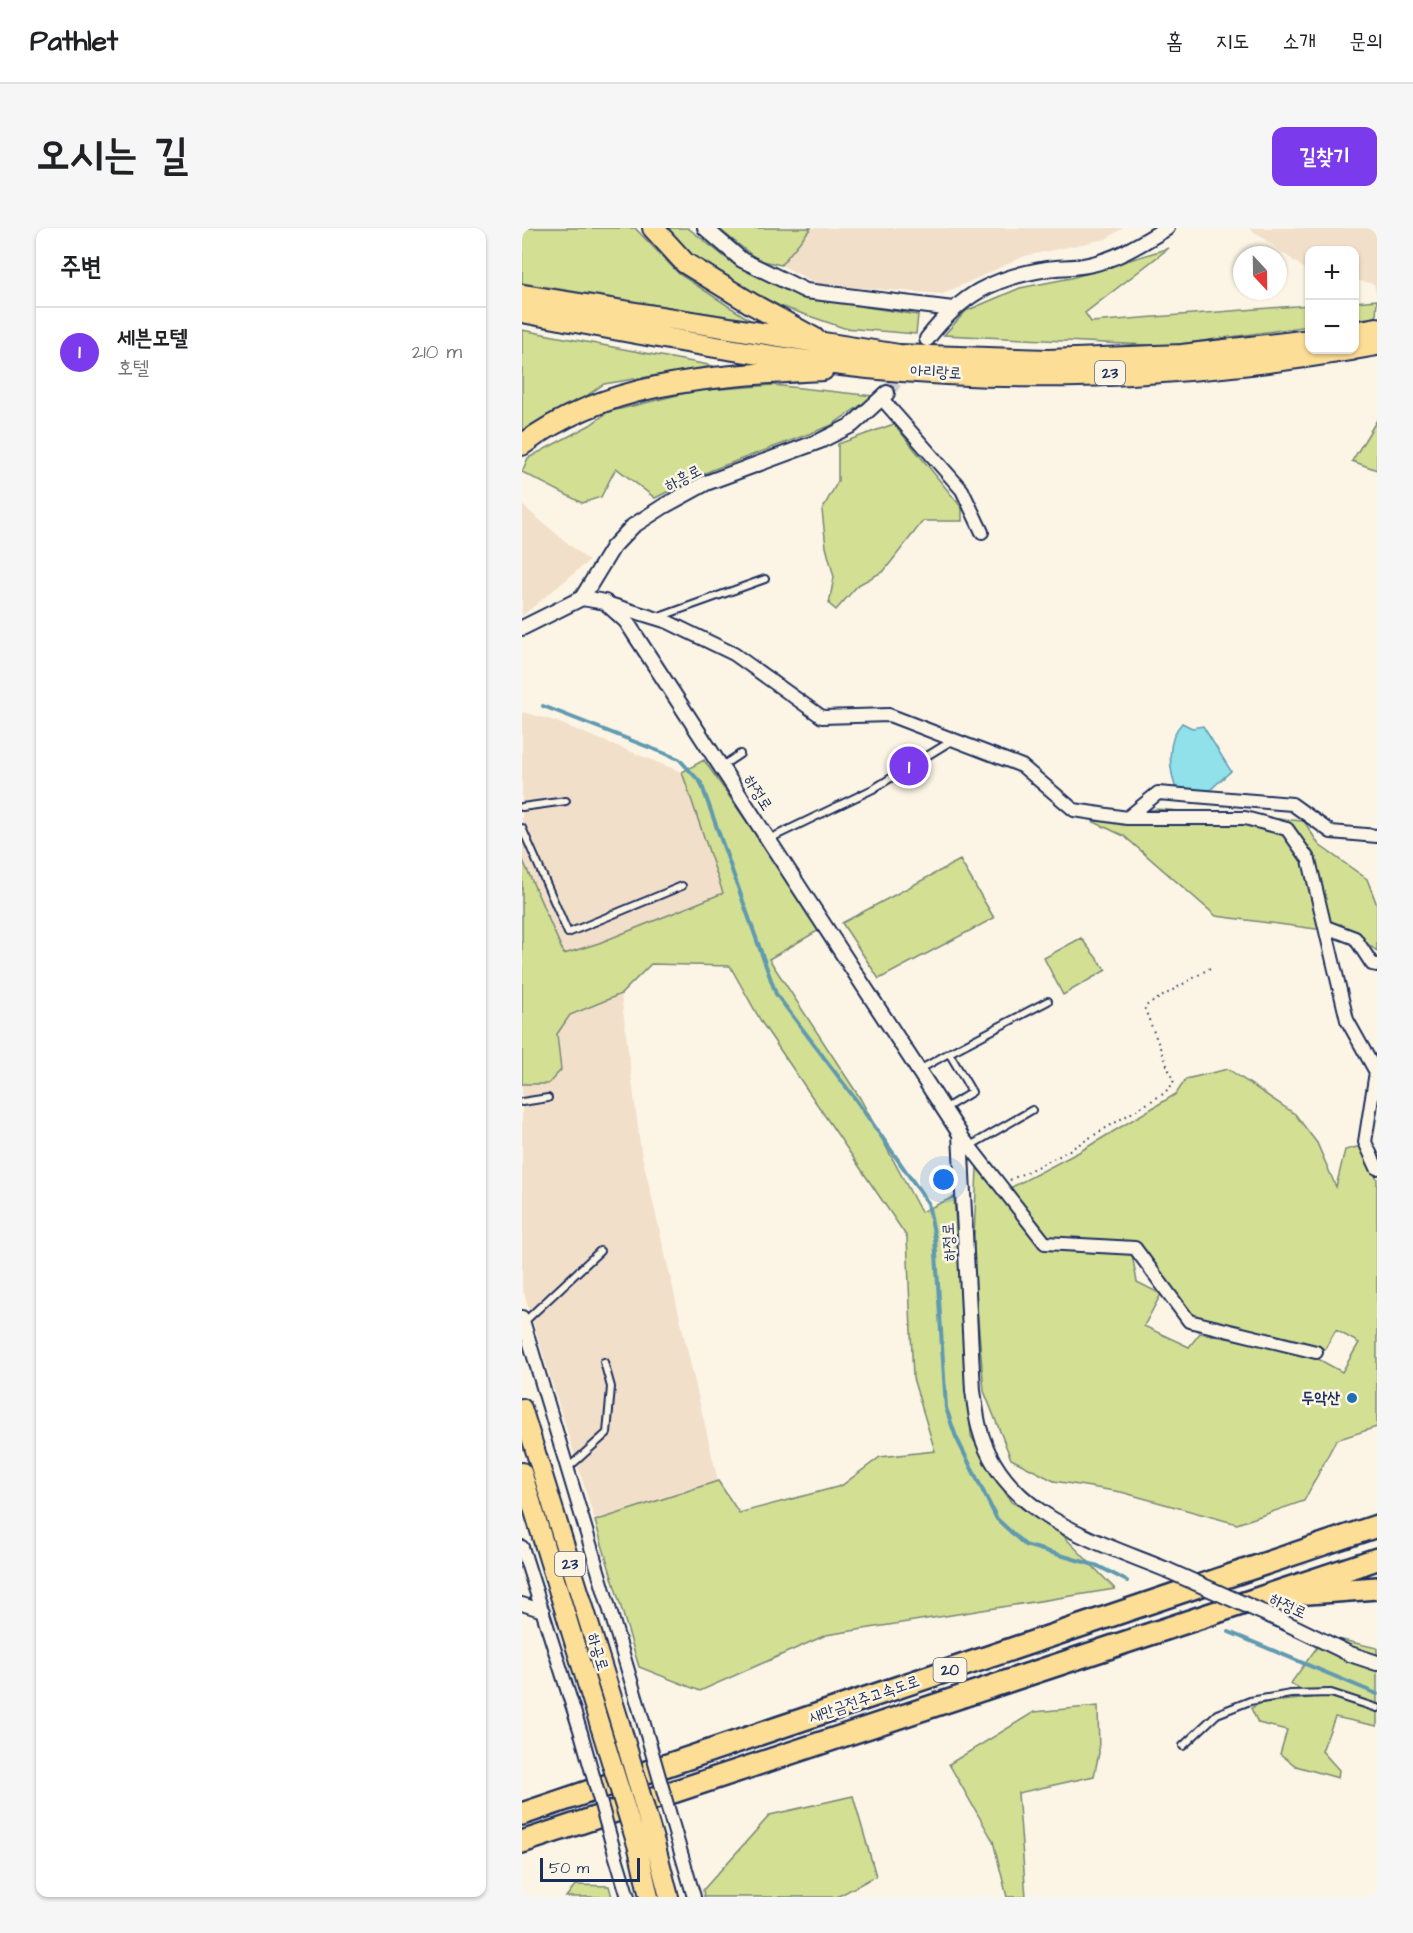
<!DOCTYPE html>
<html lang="ko">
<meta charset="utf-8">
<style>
body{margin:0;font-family:"Architects Daughter","Poor Story",sans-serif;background:#f6f6f6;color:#202124}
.controls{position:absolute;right:18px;top:18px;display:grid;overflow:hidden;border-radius:12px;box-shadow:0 2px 4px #0004}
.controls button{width:54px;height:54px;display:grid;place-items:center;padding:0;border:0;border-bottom:2px solid #e0e0e0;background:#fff;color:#202124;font:30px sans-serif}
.compass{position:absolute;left:711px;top:18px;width:54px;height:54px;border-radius:50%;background:#fff;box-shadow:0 2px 4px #0004;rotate:158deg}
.scale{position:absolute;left:18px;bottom:15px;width:100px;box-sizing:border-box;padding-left:6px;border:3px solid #1b2f5e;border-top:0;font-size:16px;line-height:21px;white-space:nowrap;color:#1b2f5e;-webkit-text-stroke:4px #fcf5e5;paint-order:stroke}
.you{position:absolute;left:422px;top:952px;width:21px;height:21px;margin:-15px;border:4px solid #fff;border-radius:50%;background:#1a73e8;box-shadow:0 0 0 9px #1a73e833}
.badge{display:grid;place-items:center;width:39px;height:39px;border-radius:50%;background:#7c3aed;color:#fff;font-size:20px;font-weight:700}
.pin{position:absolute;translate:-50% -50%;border:3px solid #fff;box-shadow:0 2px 6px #0006}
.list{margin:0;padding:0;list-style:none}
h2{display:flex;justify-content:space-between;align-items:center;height:78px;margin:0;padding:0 24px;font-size:26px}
h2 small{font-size:20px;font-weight:400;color:#757577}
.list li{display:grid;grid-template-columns:39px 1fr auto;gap:18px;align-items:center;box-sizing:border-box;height:90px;padding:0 24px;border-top:2px solid #e0e0e0}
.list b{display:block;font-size:22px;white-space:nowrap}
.list p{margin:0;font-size:20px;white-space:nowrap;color:#757577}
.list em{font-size:20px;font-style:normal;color:#757577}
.map{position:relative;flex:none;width:855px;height:1669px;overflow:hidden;border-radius:12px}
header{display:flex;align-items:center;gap:36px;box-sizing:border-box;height:84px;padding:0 30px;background:#fff;border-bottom:2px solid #e0e0e0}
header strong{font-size:28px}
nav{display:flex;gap:33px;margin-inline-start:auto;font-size:21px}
.intro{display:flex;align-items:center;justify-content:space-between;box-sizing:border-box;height:144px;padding:0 36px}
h1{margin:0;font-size:42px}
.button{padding:15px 27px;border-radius:12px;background:#7c3aed;color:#fff;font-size:21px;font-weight:700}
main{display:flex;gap:36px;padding:0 36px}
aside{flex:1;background:#fff;border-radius:12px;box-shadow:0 2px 4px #0004}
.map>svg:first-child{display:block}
.built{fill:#f2dfca}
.green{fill:#d3df92;stroke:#778778;stroke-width:1.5}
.water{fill:#90e1e9;stroke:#619ab1;stroke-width:1.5}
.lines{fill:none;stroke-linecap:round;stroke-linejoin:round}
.stream{stroke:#619ab1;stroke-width:4}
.tertiary-tunnel{stroke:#cfcdca;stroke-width:14;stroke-dasharray:14 7;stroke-linecap:butt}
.service-casing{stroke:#1b2f5e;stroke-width:10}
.minor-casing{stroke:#1b2f5e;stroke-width:16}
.tertiary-casing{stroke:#1b2f5e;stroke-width:18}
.primary-casing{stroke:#1b2f5e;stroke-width:22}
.trunk-casing{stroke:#1b2f5e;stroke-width:24}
.motorway-casing{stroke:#1b2f5e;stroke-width:26}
.path{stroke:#1b2f5e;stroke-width:2;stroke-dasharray:1.5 4.5;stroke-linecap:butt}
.service{stroke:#fcf5e5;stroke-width:6}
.minor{stroke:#fcf5e5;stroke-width:12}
.tertiary{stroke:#fcf5e5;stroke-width:14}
.primary{stroke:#fdde96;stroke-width:18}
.trunk{stroke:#fdde96;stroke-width:20}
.motorway{stroke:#fdde96;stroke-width:21}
.minor-bridge-casing{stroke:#1b2f5e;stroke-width:16;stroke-linecap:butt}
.tertiary-bridge-casing{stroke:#1b2f5e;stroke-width:18;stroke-linecap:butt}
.primary-bridge-casing{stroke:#1b2f5e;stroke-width:22;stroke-linecap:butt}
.minor-bridge{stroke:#fcf5e5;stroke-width:12}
.tertiary-bridge{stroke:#fcf5e5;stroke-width:14}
.primary-bridge{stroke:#fdde96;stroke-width:18}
.poi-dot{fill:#1f6fb2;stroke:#fcf5e5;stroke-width:2}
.labels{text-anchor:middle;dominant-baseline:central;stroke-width:5;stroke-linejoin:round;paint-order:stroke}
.shield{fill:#fcf5e5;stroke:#5e6a86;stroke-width:1.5}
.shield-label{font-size:15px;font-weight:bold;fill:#1b2f5e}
.street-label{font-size:16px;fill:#1b2f5e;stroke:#fcf5e5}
.poi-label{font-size:16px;font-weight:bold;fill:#1b2f5e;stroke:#fcf5e5;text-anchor:end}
</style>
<header>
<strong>Pathlet</strong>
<nav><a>홈</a><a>지도</a><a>소개</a><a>문의</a></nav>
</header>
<div class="intro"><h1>오시는 길</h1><a class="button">길찾기</a></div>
<main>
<aside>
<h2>주변<small></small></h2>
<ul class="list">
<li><span class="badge">1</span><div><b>세븐모텔</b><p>호텔</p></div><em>210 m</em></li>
</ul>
</aside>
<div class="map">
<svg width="855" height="1669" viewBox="0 0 855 1669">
<rect width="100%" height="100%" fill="#fcf5e5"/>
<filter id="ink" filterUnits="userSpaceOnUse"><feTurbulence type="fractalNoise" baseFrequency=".0167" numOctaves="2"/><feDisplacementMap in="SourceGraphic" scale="12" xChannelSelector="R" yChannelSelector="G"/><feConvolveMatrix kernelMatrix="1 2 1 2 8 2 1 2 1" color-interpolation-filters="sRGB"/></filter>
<g filter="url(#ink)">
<path class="built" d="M289 0H601L584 11 503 28 421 66 297 57 259 37Z
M727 0H855V70L852 56 833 52 832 22H788L787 43 784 42Z
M0 277 67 333 0 388Z
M0 484 30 492 160 544 202 665 77 715 42 726 0 630Z
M99 766 119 923 196 1253 73 1293 0 1059V856H26L39 842 35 806 48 787Z"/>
<path class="green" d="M0 0H113L157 46 228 92 0 55Z
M141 0H166L213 37 286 70 396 87 394 106 322 100 258 78 184 40Z
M196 0H289L259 37 236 32Z
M647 20 563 85 569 94 787 77V98L644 118 422 107 444 83 498 60 549 50Z
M855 72 854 89 833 92V74Z
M0 102 192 138 82 156 0 212Z
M251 157 352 168 308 198 190 242 133 270 94 240 79 269 60 275 0 244 6 230 68 197 86 184 172 163Z
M855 192V242L830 233Z
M372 196 440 280V293H401L362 343 336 357 314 382 307 376 312 349 304 319 300 282 316 253V216Z
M182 532 299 701 247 731 338 870 399 984 432 969 449 1208 489 1274 526 1292 593 1361 304 1407 178 1463 117 1439 73 1293 196 1253 217 1285 319 1258 358 1229 413 1223 391 1150 385 1009 240 795 208 738 129 736 99 766 48 787 35 806 39 842 26 856H0V630L42 726 77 715 201 665 160 544Z
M634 581 782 593 797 617 845 651 855 677V723L819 696 794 701 694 688 602 608 572 594Z
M438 632 472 690 357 751 320 695Z
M559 710 584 742 541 767 522 730Z
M706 841 773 886 795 915 814 959 823 922 839 918 855 951V1199L814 1212 782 1273 715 1296 599 1264 532 1253 489 1231 462 1163 451 1032 455 940 523 1019 610 1026 615 1054 639 1066 622 1098 667 1119 678 1105 787 1126 820 1144 837 1115 814 1102 803 1121 671 1089 618 1015 528 1010 488 960 557 924 654 866 664 851Z
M803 1408 855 1420V1498L813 1489 800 1523 817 1542 816 1550 774 1538 758 1526 765 1502 736 1495 729 1480 739 1475 789 1470 769 1455Z
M576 1478 577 1525 572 1548 496 1565 504 1669H485L471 1613 427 1536 512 1484Z
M331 1568 354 1648 315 1669H182L181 1662 248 1587Z
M53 1657 87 1658 90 1669H44Z"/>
<path class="water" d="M660 495 670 500 681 498 709 543 688 562 654 561C647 540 644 512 660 495Z"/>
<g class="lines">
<path class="stream" d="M21 478 157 531 179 555 254 766 334 872 406 975 413 1010 424 1180 434 1209 475 1291 503 1317 576 1338 605 1353
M707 1404 855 1466"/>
<path class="tertiary-tunnel" d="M365 165 405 111"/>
<defs>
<path id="service" d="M137 389 243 351
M200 538 218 526
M0 579 44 573
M0 600 46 705 160 658
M247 611 351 561 431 512
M397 842 427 825
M0 874 26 870
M422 881 450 864 427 825 526 773
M448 918 510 882
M2 1094 78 1023
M46 1240 85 1205 89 1159 82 1134
M661 1518 695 1486 728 1473 769 1466 809 1465 855 1480"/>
<path id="minor" d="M361 172 440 262 460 304
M84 375 146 394 212 426 300 489 367 487 500 538 552 582 605 590H723L765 601 787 632 825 792 854 844 843 914 855 940
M605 590 636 565 770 576 809 604 855 608
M804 699 833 710 850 736 855 737
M438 906 523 1015 613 1020 667 1093 794 1124
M0 1089 119 1486
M0 1319 59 1505
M0 1376 21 1383
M154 1608 172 1669
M93 1626 106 1669"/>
<path id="tertiary" d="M183 0 220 32 284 63 431 81
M405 111C439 67 470 50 525 41 538 39 553 40 566 37 596 31 620 15 645 0
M60 370 83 374 104 393 438 906 451 1163C453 1175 454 1188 457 1199 479 1287 572 1312 645 1342
M0 400 60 370 91 319 111 298 142 278 184 255 298 213 330 197 365 165
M758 1392 828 1426 855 1435"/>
<path id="primary" d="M0 1180 97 1492
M0 1244 78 1498
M133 1615 147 1669
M116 1620 127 1669"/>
<path id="trunk" d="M131 0 163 35 230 76 292 110
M0 67 377 127 526 132 660 127 788 112
M0 84C114 105 230 128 346 140 506 156 671 148 830 122
M832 104 855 100
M832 121 855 117
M0 217C87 151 196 148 301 142"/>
<path id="motorway" d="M773 1366 855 1360
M0 1586 855 1298
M0 1614 855 1331"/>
</defs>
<use href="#service" class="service-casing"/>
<use href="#minor" class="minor-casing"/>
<use href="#tertiary" class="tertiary-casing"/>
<use href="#primary" class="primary-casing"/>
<use href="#trunk" class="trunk-casing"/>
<use href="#motorway" class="motorway-casing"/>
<path class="path" d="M488 952 539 927 641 866 652 855 622 779 690 739"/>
<use href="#service" class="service"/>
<use href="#minor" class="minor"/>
<use href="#tertiary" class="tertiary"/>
<use href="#primary" class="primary"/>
<use href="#trunk" class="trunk"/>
<use href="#motorway" class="motorway"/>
<defs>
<path id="minor-bridge" d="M119 1486 154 1608
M59 1505 93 1626"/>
<path id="tertiary-bridge" d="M645 1342 758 1392"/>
<path id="primary-bridge" d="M97 1492 133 1615
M78 1498 116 1620"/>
</defs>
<use href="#minor-bridge" class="minor-bridge-casing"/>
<use href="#tertiary-bridge" class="tertiary-bridge-casing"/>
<use href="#primary-bridge" class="primary-bridge-casing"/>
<use href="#minor-bridge" class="minor-bridge"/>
<use href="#tertiary-bridge" class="tertiary-bridge"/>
<use href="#primary-bridge" class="primary-bridge"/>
</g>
</g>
<circle class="poi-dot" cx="830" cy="1170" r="6"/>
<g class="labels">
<g class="shield">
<rect x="573" y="133" width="30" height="24" rx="4.5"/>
<rect x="33" y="1324" width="30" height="24" rx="4.5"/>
<rect x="411.5" y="1430" width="33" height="24" rx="4.5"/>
</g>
<g class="shield-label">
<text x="588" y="145">23</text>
<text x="48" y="1336">23</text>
<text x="428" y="1442">20</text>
</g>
<g class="street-label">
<text transform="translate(414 144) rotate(3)">아리랑로</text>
<text transform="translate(161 250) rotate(-27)">하흥로</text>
<text transform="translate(236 565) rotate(57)">하정로</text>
<text transform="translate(427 1014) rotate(-93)">하정로</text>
<text transform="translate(766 1378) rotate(25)">하정로</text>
<text transform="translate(76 1424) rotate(73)">하공로</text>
<text transform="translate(342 1471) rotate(-19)">새만금전주고속도로</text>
</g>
<g class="poi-label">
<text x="818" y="1170">두악산</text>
</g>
</g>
</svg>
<div class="controls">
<button>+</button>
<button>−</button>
</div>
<svg class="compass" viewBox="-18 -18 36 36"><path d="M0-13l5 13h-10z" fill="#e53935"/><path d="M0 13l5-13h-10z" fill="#757577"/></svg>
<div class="scale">50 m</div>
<div class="you"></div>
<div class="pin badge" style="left:387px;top:538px">1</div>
</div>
</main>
